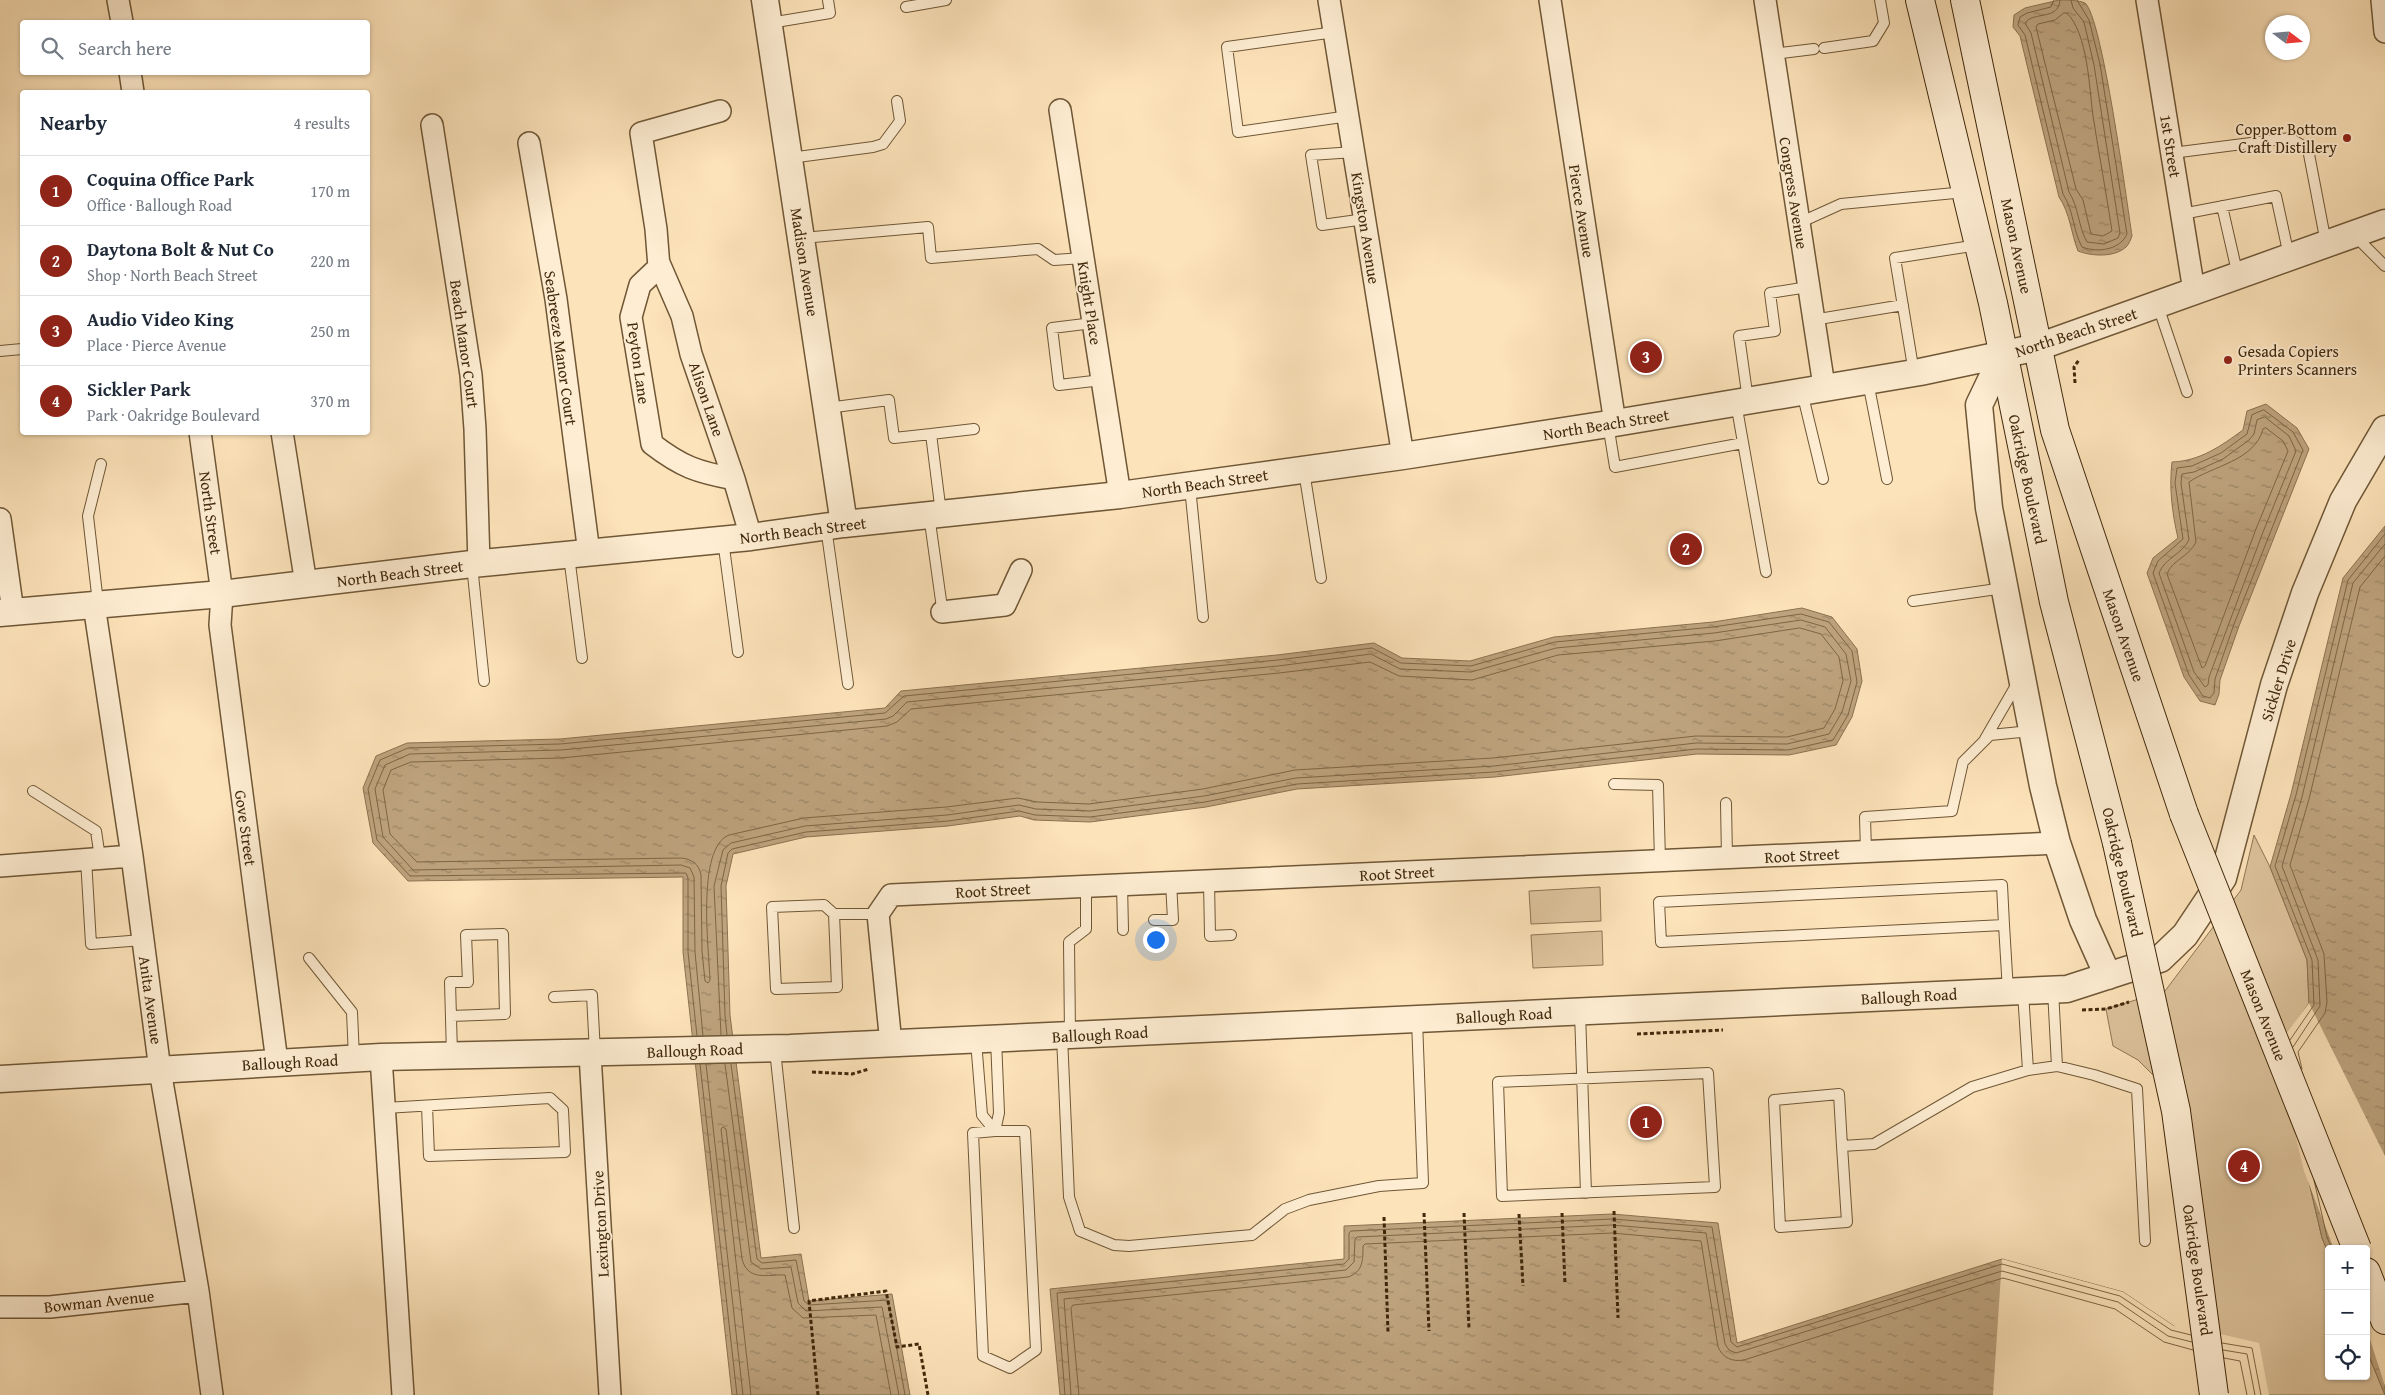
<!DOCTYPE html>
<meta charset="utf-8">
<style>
body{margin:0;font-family:"Gentium Book Plus",serif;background:#f2f2f3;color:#1f2937}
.controls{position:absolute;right:15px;bottom:15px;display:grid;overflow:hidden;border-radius:5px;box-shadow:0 1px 4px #0004}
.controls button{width:45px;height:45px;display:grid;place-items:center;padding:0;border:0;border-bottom:1px solid #e0e1e3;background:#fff;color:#1f2937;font:25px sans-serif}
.compass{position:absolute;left:2265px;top:15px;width:45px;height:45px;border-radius:50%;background:#fff;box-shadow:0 1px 4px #0004;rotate:106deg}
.you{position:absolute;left:1155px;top:939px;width:18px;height:18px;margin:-12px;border:4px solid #fff;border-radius:50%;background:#1a73e8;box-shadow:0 0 0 8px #1a73e833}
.badge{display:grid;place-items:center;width:32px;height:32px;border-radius:50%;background:#8f2418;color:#fff;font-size:16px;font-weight:700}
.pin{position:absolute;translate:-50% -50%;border:2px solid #fff;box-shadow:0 1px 5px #0006}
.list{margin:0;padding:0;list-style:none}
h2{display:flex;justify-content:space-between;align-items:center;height:65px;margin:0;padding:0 20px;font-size:21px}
h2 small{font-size:16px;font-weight:400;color:#747a83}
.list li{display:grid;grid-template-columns:32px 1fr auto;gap:15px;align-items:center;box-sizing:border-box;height:70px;padding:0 20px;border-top:1px solid #e0e1e3}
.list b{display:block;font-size:19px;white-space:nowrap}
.list p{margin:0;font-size:16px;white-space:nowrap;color:#747a83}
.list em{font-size:16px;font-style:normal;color:#747a83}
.icon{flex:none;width:28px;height:28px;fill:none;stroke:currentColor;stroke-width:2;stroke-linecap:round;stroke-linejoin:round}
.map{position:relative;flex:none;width:2385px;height:1395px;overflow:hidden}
.search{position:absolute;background:#fff;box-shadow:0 1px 4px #0004;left:20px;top:20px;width:350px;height:55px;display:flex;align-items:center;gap:12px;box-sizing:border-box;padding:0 18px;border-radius:5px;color:#747a83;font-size:19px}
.panel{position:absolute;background:#fff;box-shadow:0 1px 4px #0004;left:20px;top:90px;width:350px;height:345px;border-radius:5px}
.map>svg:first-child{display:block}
.green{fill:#ddc39c;stroke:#8e7653}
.water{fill:url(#water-ripples);stroke:#8b7250}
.pier{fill:#fde3ba}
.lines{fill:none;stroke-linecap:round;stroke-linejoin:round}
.shore{stroke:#7e6644;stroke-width:1}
.service-casing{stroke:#6f5736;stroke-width:12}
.minor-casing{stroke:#6f5736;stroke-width:24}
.tertiary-casing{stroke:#6f5736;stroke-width:29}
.secondary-casing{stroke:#40280a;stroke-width:30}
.path{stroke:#40280a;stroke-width:3;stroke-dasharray:4 2.5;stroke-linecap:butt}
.service{stroke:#feedd2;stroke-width:10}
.minor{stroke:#feedd2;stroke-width:21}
.tertiary{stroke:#feedd2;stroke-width:26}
.secondary{stroke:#feedd2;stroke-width:28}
.secondary-bridge-casing{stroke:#40280a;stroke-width:30;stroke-linecap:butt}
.secondary-bridge{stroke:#feedd2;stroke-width:28}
.poi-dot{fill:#8f2418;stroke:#feedd2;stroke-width:2}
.labels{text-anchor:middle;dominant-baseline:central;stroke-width:4;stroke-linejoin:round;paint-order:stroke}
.poi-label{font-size:16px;fill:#40280a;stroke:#feedd2;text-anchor:end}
.street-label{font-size:16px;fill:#40280a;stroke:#feedd2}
</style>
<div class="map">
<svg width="2385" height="1395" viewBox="0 0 2385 1395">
<defs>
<pattern id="water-ripples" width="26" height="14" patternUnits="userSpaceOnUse" patternTransform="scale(1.25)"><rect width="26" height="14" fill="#bda37e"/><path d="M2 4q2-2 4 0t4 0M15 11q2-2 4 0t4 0" fill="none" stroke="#9b8565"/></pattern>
</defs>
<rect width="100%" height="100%" fill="#fde3ba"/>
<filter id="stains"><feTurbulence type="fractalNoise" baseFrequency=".004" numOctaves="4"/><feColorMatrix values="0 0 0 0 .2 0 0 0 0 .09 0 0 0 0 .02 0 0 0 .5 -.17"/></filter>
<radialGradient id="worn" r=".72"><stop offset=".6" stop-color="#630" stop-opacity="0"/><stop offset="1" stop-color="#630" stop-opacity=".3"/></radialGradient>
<path class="green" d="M2254 835 2270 867 2307 960 2309 1003 2278 1049 2322 1238 2329 1255V1376H2366V1349L2385 1395H2266L2207 1334 2172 1094 2138 1060 2113 1046 2106 1009 2165 991 2241 890Z
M1600 887 1601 921 1531 924 1529 891Z
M1602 931 1603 965 1533 968 1531 935Z"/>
<path class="water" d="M2059 0C2067 0 2078 0 2085 3 2102 16 2127 203 2132 236 2131 239 2129 244 2126 247 2114 258 2091 256 2078 251 2071 233 2070 213 2059 197L2020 36 2013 27 2014 15 2025 8Z
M2266 404 2297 428 2309 449 2239 626 2220 680 2219 694 2215 705 2200 701 2184 677 2147 573 2153 558 2178 538C2172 513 2169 487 2172 462 2200 461 2221 446 2243 430L2247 411Z
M2385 526V1395L2366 1349V1249H2329V1255L2322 1238 2278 1049 2309 1003 2307 960 2270 867 2291 794 2343 578Z
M1802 608 1832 617 1857 649 1862 681 1852 717 1836 745 1789 755 1697 754 1495 777 1297 789 1206 807 1090 822 1034 820 1020 816 948 826 806 837 733 854 726 886 730 1015 761 1258 801 1254 809 1301 892 1294 910 1395H732L683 952V877L408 881 373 843 363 788 376 756 407 743 560 739 885 708 901 691 1277 655 1374 643 1402 658 1470 661 1554 637 1713 622Z
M1612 1214 1718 1223 1737 1343 2002 1259 2123 1292 2174 1326 2266 1395H1060L1050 1289 1344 1259V1226Z"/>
<path class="pier" d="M2309 1003 2385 1156V1386L2366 1327V1249H2334L2304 1171 2275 1049Z
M2002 1259 2123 1292 2174 1326 2182 1327V1325L2259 1343 2269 1395H1993Z"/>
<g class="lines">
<path class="shore" d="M2054 0 2051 7 2027 13 2020 17 2018 25 2025 35 2063 194C2074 211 2073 231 2082 247 2098 253 2120 250 2127 234L2100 64 2089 20 2077 0
M2060 0C2059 21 2033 11 2025 23L2031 33 2069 192C2079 208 2078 226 2087 242L2104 244 2118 238 2120 233 2094 65 2084 22 2073 8 2071 0
M2064 13H2067C2088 35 2089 86 2093 116 2099 154 2106 192 2112 231L2103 236 2091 234 2083 200 2076 189 2036 27 2038 24 2055 20Z
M2264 410 2293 432 2303 450 2234 624 2215 679 2214 693 2210 698 2203 696 2189 675 2153 573 2158 561 2183 539 2175 483 2177 468 2192 466 2221 453 2247 434 2252 415Z
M2265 417 2289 436 2296 451 2263 532 2209 677 2208 685 2205 687 2194 672 2159 573C2165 558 2182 554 2189 540L2181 483 2182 474 2194 472 2223 459 2249 440 2254 434 2257 420Z
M2266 428 2283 441 2288 451 2256 529 2205 666 2202 668 2167 574C2172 560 2190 556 2196 542L2189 482C2212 466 2255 461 2263 429Z
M1800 628 1821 634 1839 657 1843 681 1835 709 1824 728 1787 737 1696 736 1493 758 1295 770 1203 789 1089 804 1037 802 1018 798 946 807 804 818 729 835C696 848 709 950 710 980L708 983 705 981 702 951 701 875C699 864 692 859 681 858L417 862 390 834 383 790 391 770 411 762 561 758 887 726 897 722 911 709 1279 673 1370 662 1399 676 1472 680 1558 655 1715 641Z
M697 1036 688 952V878L686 873 410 876 377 840 368 789 380 760 408 748 560 744 885 713 904 696 1278 660 1372 648 1401 663 1471 666 1555 642 1713 627 1801 614 1829 622 1852 651 1857 682 1848 715 1833 740 1788 750 1696 749 1494 772 1297 784 1205 802 1090 817 1035 815 1019 811 948 821 806 832 732 849 728 853 721 886 725 1015 727 1035
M703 1036 695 952 694 877 690 868 681 865 413 870 383 837 375 789 385 765 410 754 561 750 886 719 893 716 907 702 1278 666 1371 654 1400 669 1471 672 1556 648 1714 633 1801 620 1825 627 1846 654 1851 681 1842 712 1829 734 1787 744 1696 743 1494 766 1296 778 1204 796 1090 811 1036 809 1019 805 947 815 805 826 731 843 723 850 714 886 721 1035
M2290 1040 2314 1005 2312 960 2275 866 2296 795 2348 580 2385 534
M2293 1047 2320 1006 2318 960 2282 866 2302 797 2353 583 2385 544
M700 1064 737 1395
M706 1064 743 1395
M725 1064 751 1262 761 1269 791 1267 798 1303 806 1311 882 1307 899 1395
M731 1064 757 1259 762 1263 796 1260 804 1301 809 1305 888 1300 905 1395
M2302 1069 2298 1052 2325 1013 2327 1002 2324 954 2290 865 2309 799 2360 587 2385 556
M2314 1180 2327 1237 2332 1249
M2222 1343 2252 1348 2261 1395
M2223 1350 2247 1354 2255 1395
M2224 1358 2240 1361 2247 1395
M751 1395 721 1129 723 1127 726 1129 742 1259C748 1282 768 1274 785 1275L792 1308 803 1318 876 1315 891 1395
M1065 1395 1057 1293 1344 1264 1349 1259V1233L1351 1231 1612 1219 1712 1227 1731 1342 1737 1347 2002 1264 2120 1296 2171 1330 2191 1335
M1071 1395 1064 1299 1346 1270 1354 1262 1355 1239 1357 1237 1612 1225 1706 1233 1725 1344 1729 1350 1736 1353 2002 1271 2118 1302 2168 1336 2192 1342
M1079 1395 1071 1308 1073 1305 1348 1277C1363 1272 1363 1260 1363 1246L1365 1244 1612 1233 1701 1241 1718 1347C1723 1358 1732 1362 1744 1360L2003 1278 2115 1309 2164 1342 2193 1350"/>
<defs>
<path id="service" d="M906 7 946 0
M770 23 830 13 828 0
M1335 32 1227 47 1238 132 1349 116
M1824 48 1873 41 1884 23 1880 0
M1773 54 1814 49
M1354 152 1311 155 1322 225 1365 219
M2172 153 2290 138 2308 149 2326 243
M790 158 873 147 883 144 900 121 897 101
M2222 206 2238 276
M2182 214 2276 196 2289 256
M1799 223 1841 204 1965 192
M2354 235 2385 266
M802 238 928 227 931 258 1038 249 1054 260 1083 258
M2158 306 2187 392
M1813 320 1903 305
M1093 323 1052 328 1059 385 1102 380
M0 351 22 349
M1914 373 1895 258 1978 245
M1868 382 1887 479
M1802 392 1823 479
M1748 400 1739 336 1775 331 1770 293 1808 287
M1736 403 1766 572
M827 408 889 400 894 438 931 434
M1608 424 1615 467 1743 443
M1304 471 1321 578
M1190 487 1203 617
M941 513 931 434 974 429
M929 515 943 615
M826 527 848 684
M723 540 738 652
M569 556 582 658
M472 565 484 681
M1913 601 2004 588
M98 603 88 516 101 464
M1985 739 2018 682
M1614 784 1658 785 1660 861
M33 791 96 831 100 858
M1726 803 1727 858
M1866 852 1865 817 1952 811 1963 762 1990 735 2031 731
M86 859 91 944 143 940
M1209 881 1210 936 1231 935
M1122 884 1123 930
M834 914 824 905 772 907 776 989 837 987 834 914H878
M1154 920H1173L1171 882
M2004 925 2002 885 1659 902 1661 942 2004 925 2008 991
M309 958 352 1012 354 1058
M2053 990 2057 1066
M2023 992 2028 1070
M554 997 592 995 595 1053
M1580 1012 1586 1193
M451 1016 505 1014 503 934 466 935 468 982H450L452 1054
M1070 1034 1069 942 1086 929V886
M1062 1036 1069 1197 1080 1231 1114 1245 1129 1246 1252 1235 1285 1209 1309 1200 1379 1186 1423 1183 1417 1020
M976 1041 982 1115 995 1131
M775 1050 794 1228
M1708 1073 1715 1187 1502 1196 1498 1082Z
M385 1108 550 1098 563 1110 565 1152 429 1156 427 1106
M995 1131H1025L1036 1350 1010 1368 983 1356 973 1133Z
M995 1131 999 1113 996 1039
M1842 1146 1839 1094 1774 1100 1780 1227 1847 1222 1842 1146 1874 1144 1972 1087 2028 1070 2057 1066 2094 1075 2137 1089 2145 1241"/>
<path id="minor" d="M118 0 122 22
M1329 0 1403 456
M1550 0 1615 423
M1765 0 1824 386
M2147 0 2194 291
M2382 0 2385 32
M130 72 133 92
M1060 110 1120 495
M720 111 641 133 656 229 659 267 640 285 631 317 652 444C682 467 697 472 734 479
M432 125 471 375 475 429 479 564
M529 143 556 299 589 553
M659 263 682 316 691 354 734 479 751 537
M200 432 222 594 220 625 277 1062
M282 432 306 584
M0 519 13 612
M94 605 132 856 160 1070 198 1291 212 1395
M942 612 1005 605 1021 570
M0 866 132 856
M891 1044 878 914 891 895 2057 843
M590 1054 610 1395
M381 1057 403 1395
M0 1307H50L198 1291"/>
<path id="tertiary" d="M765 0 844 524
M2003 355 1979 405 1989 508 2043 786 2057 843 2083 920 2108 976
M0 613 222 594 472 564 751 537 844 524 1120 495 1403 456 1615 423 1920 372 2038 347 2385 223
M0 1079 381 1057 790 1048 2067 989 2160 959 2185 935 2223 878 2274 685 2305 593 2343 501 2385 429"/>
<path id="secondary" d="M1920 0 1993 303 2054 602 2117 843
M1965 0 2055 430 2184 814
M2366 1272 2385 1320"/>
</defs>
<use href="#service" class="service-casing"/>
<use href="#minor" class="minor-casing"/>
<use href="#tertiary" class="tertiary-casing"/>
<use href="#secondary" class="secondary-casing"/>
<path class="path" d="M2075 383 2074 367 2079 360
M2082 1010 2106 1009 2129 1002
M1637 1034 1723 1030
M812 1072 852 1074 869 1069
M1614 1211 1618 1318
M1424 1213 1429 1331
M1464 1213 1469 1329
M1562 1213 1565 1284
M1519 1214 1523 1286
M1384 1217 1388 1332
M818 1395 809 1301 886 1291 897 1347 919 1344 928 1395"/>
<use href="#service" class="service"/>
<use href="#minor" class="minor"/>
<use href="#tertiary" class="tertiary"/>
<use href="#secondary" class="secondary"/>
<defs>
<path id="secondary-bridge" d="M2184 814 2357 1249
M2117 843 2176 1111 2214 1395"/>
</defs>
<use href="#secondary-bridge" class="secondary-bridge-casing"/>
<use href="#secondary-bridge" class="secondary-bridge"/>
</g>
<g class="poi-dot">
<circle cx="2347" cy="138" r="5"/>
<circle cx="2228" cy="360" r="5"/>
</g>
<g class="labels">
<g class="poi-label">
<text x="2337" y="129">Copper Bottom<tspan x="2337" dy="18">Craft Distillery</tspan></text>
<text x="2238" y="351" text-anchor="start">Gesada Copiers<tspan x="2238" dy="18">Printers Scanners</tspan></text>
</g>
<g class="street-label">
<text transform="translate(2171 146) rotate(81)">1st Street</text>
<text transform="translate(1794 193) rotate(81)">Congress Avenue</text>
<text transform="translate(1582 211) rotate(81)">Pierce Avenue</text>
<text transform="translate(1366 228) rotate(81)">Kingston Avenue</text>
<text transform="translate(2017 246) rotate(78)">Mason Avenue</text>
<text transform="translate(805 262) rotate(81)">Madison Avenue</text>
<text transform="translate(1090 303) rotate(81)">Knight Place</text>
<text transform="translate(2076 332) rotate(-18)">North Beach Street</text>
<text transform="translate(465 344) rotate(82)">Beach Manor Court</text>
<text transform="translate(561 348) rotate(82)">Seabreeze Manor Court</text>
<text transform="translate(639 363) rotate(82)">Peyton Lane</text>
<text transform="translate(707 399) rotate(71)">Alison Lane</text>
<text transform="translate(1606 424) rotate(-9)">North Beach Street</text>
<text transform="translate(2028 479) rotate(78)">Oakridge Boulevard</text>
<text transform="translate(1205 483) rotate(-8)">North Beach Street</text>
<text transform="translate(211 513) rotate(82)">North Street</text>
<text transform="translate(803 530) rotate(-7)">North Beach Street</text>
<text transform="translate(400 573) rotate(-7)">North Beach Street</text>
<text transform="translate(2124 635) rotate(71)">Mason Avenue</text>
<text transform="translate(2278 680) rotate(-73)">Sickler Drive</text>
<text transform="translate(246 828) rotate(82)">Gove Street</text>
<text transform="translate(1802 855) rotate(-3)">Root Street</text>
<text transform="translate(2123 872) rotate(77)">Oakridge Boulevard</text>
<text transform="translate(1397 873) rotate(-3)">Root Street</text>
<text transform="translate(993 890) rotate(-3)">Root Street</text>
<text transform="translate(1909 996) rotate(-3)">Ballough Road</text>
<text transform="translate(151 1000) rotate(82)">Anita Avenue</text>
<text transform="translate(1504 1015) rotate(-3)">Ballough Road</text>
<text transform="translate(2264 1015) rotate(68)">Mason Avenue</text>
<text transform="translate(1100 1034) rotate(-3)">Ballough Road</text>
<text transform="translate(695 1050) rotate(-2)">Ballough Road</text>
<text transform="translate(290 1062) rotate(-3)">Ballough Road</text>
<text transform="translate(600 1224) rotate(-93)">Lexington Drive</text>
<text transform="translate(2198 1270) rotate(82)">Oakridge Boulevard</text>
<text transform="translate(99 1301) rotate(-6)">Bowman Avenue</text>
</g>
</g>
<rect width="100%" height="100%" filter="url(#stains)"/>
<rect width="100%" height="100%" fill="url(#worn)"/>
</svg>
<div class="controls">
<button>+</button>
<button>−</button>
<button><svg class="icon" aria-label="locate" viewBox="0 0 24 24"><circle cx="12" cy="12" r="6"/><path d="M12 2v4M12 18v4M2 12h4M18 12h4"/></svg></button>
</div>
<svg class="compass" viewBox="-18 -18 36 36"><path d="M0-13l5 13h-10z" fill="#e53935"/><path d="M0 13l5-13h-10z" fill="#747a83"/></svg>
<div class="you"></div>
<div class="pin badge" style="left:1646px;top:1122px">1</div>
<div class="pin badge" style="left:1686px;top:549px">2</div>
<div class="pin badge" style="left:1646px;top:357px">3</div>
<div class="pin badge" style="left:2244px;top:1166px">4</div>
<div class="search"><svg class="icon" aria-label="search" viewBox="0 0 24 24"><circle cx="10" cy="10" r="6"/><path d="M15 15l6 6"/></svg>Search here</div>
<section class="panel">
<h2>Nearby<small>4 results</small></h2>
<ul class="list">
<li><span class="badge">1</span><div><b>Coquina Office Park</b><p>Office · Ballough Road</p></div><em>170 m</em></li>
<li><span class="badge">2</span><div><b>Daytona Bolt &amp; Nut Co</b><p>Shop · North Beach Street</p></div><em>220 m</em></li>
<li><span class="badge">3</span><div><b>Audio Video King</b><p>Place · Pierce Avenue</p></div><em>250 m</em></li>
<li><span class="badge">4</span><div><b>Sickler Park</b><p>Park · Oakridge Boulevard</p></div><em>370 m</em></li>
</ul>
</section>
</div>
